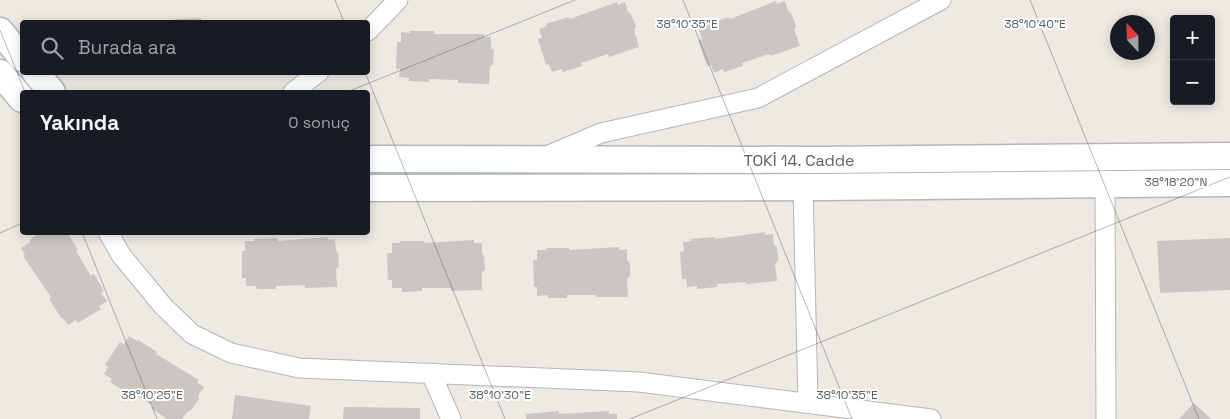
<!DOCTYPE html>
<html lang="tr">
<meta charset="utf-8">
<style>
body{margin:0;font-family:"Space Grotesk",sans-serif;background:#20242c;color:#f1f3f6}
.controls{position:absolute;right:15px;top:15px;display:grid;overflow:hidden;border-radius:5px;box-shadow:0 2px 12px #0003}
.controls button{width:45px;height:45px;display:grid;place-items:center;padding:0;border:0;border-bottom:1px solid #363941;background:#171b24;color:#f1f3f6;font:25px sans-serif}
.compass{position:absolute;left:1110px;top:15px;width:45px;height:45px;border-radius:50%;background:#171b24;box-shadow:0 2px 12px #0003;rotate:338deg}
.list{margin:0;padding:0;list-style:none}
h2{display:flex;justify-content:space-between;align-items:center;height:65px;margin:0;padding:0 20px;font-size:21px}
h2 small{font-size:16px;font-weight:400;color:#9ea1a6}
.icon{flex:none;width:28px;height:28px;fill:none;stroke:currentColor;stroke-width:2;stroke-linecap:round;stroke-linejoin:round}
.map{position:relative;flex:none;width:1230px;height:419px;overflow:hidden}
.search{position:absolute;background:#171b24;box-shadow:0 2px 12px #0003;left:20px;top:20px;width:350px;height:55px;display:flex;align-items:center;gap:12px;box-sizing:border-box;padding:0 18px;border-radius:5px;color:#9ea1a6;font-size:19px}
.panel{position:absolute;background:#171b24;box-shadow:0 2px 12px #0003;left:20px;top:90px;width:350px;height:145px;border-radius:5px}
.map>svg:first-child{display:block}
.building{fill:#cbc6c1}
.lines{fill:none;stroke-linecap:round;stroke-linejoin:round}
.minor-casing{stroke:#b3b7ba;stroke-width:21}
.secondary-casing{stroke:#b1b8bb;stroke-width:29}
.minor{stroke:#fff;stroke-width:19}
.secondary{stroke:#fff;stroke-width:26}
.ticks{fill:none;stroke:#5a6164;stroke-width:1;stroke-opacity:0.45}
.labels{text-anchor:middle;dominant-baseline:central;stroke-width:4;stroke-linejoin:round;paint-order:stroke}
.street-label{font-size:16px;fill:#5a6164;stroke:#fff}
.ticks-label{font-size:12px;text-anchor:middle;fill:#5a6164;stroke:#fff;stroke-width:4;stroke-linejoin:round;paint-order:stroke}
</style>
<div class="map">
<svg width="1230" height="419" viewBox="0 0 1230 419">
<rect width="100%" height="100%" fill="#eee9e2"/>
<path class="building" d="M776 1 777 4 785 1 788 11 791 13 796 26 794 29 800 46 770 56 769 54 742 63 743 66 724 72 723 69 714 73 711 65 707 66 698 40 702 39 699 30 707 27V25L729 17 730 19Z
M617 2 618 5 625 2 628 12 631 14 636 27 634 30 639 47 609 57 608 54 581 63 582 66 563 72 562 69 552 72 549 64 546 65 538 39 542 38 539 29 547 26 546 24 569 17 570 19Z
M201 18V21L208 20V22H175V19Z
M410 31H434V34H484V37H491V48L494 50 493 64 490 66 489 84 458 83V80L429 79V82L409 81V78L399 77 400 69H396L397 42H401V32L410 33Z
M41 232H67L78 250 76 251 91 276 94 274 104 291 101 293 107 301 99 306 101 309 78 323 76 320 68 325 63 318 62 319 49 299 51 297 23 256 25 255 21 248 30 242 31 239Z
M765 232V235L773 234 774 245 777 247 778 261 775 264 777 281 746 284 745 282 717 284V287L697 289V286L687 287 686 279H682L680 252 684 251 683 242 691 241V239L715 237V239Z
M328 237V240L335 239 336 250 338 253 339 266 336 269 337 287 305 288V285L276 286V289H257L256 286H246V278H242V251H245V241H254V239L277 238 278 241Z
M1230 238V290L1160 293 1157 241Z
M474 240V243H482V253L484 256 485 270 482 272V290L451 291V288H422V291L402 292V288H392V280H388L387 253H392V243H400V241H424V243Z
M619 247V250L627 249V260L630 263V276L627 279 628 297H596V295H567V298H548V295L537 296V287H534L533 260H537V250H546V248H569V250Z
M129 336 137 341V339L157 352 156 354 199 380 197 382 204 387 198 396 199 399 191 410 188 411 182 419H167L151 408 153 406 128 390 127 393 110 382 112 379 104 374 108 367 105 365 120 342 124 344Z
M235 395 311 406 309 419H232Z
M1194 403 1211 419H1179Z
M344 407 420 408V419H343Z
M559 411V414L609 411V414H617V419H526V414Z"/>
<g class="lines">
<defs>
<path id="minor" d="M368 31 398 0
M293 92 319 72
M547 156 601 133 758 98 941 0
M1105 184 1106 419
M803 187 808 403
M108 232 121 255 163 306 192 334 231 353 299 368 639 382 931 419
M431 373 451 419"/>
<path id="secondary" d="M0 31 22 58
M35 72 52 92
M0 73 22 99
M368 159 820 160 1230 156
M368 188 822 187 1230 183"/>
</defs>
<use href="#minor" class="minor-casing"/>
<use href="#secondary" class="secondary-casing"/>
<use href="#minor" class="minor"/>
<use href="#secondary" class="secondary"/>
</g>
<path class="ticks" d="M335 0 344 22M683 0 852 419M1030 0 1199 419M0 30 25 92M365 72 505 419M347 92 575 0M82 232 157 419M0 233 22 223M630 419 1230 177"/>
<g class="labels">
<g class="street-label">
<text x="799" y="160">TOKİ 14. Cadde</text>
</g>
</g>
<g class="ticks-label">
<text x="687" y="28">38°10'35"E</text>
<text x="1035" y="28">38°10'40"E</text>
<text x="1176" y="186">38°18'20"N</text>
<text x="152" y="399">38°10'25"E</text>
<text x="500" y="399">38°10'30"E</text>
<text x="847" y="399">38°10'35"E</text>
</g>
</svg>
<div class="controls">
<button>+</button>
<button>−</button>
</div>
<svg class="compass" viewBox="-18 -18 36 36"><path d="M0-13l5 13h-10z" fill="#e53935"/><path d="M0 13l5-13h-10z" fill="#9ea1a6"/></svg>
<div class="search"><svg class="icon" aria-label="search" viewBox="0 0 24 24"><circle cx="10" cy="10" r="6"/><path d="M15 15l6 6"/></svg>Burada ara</div>
<section class="panel">
<h2>Yakında<small>0 sonuç</small></h2>
<ul class="list">
</ul>
</section>
</div>
